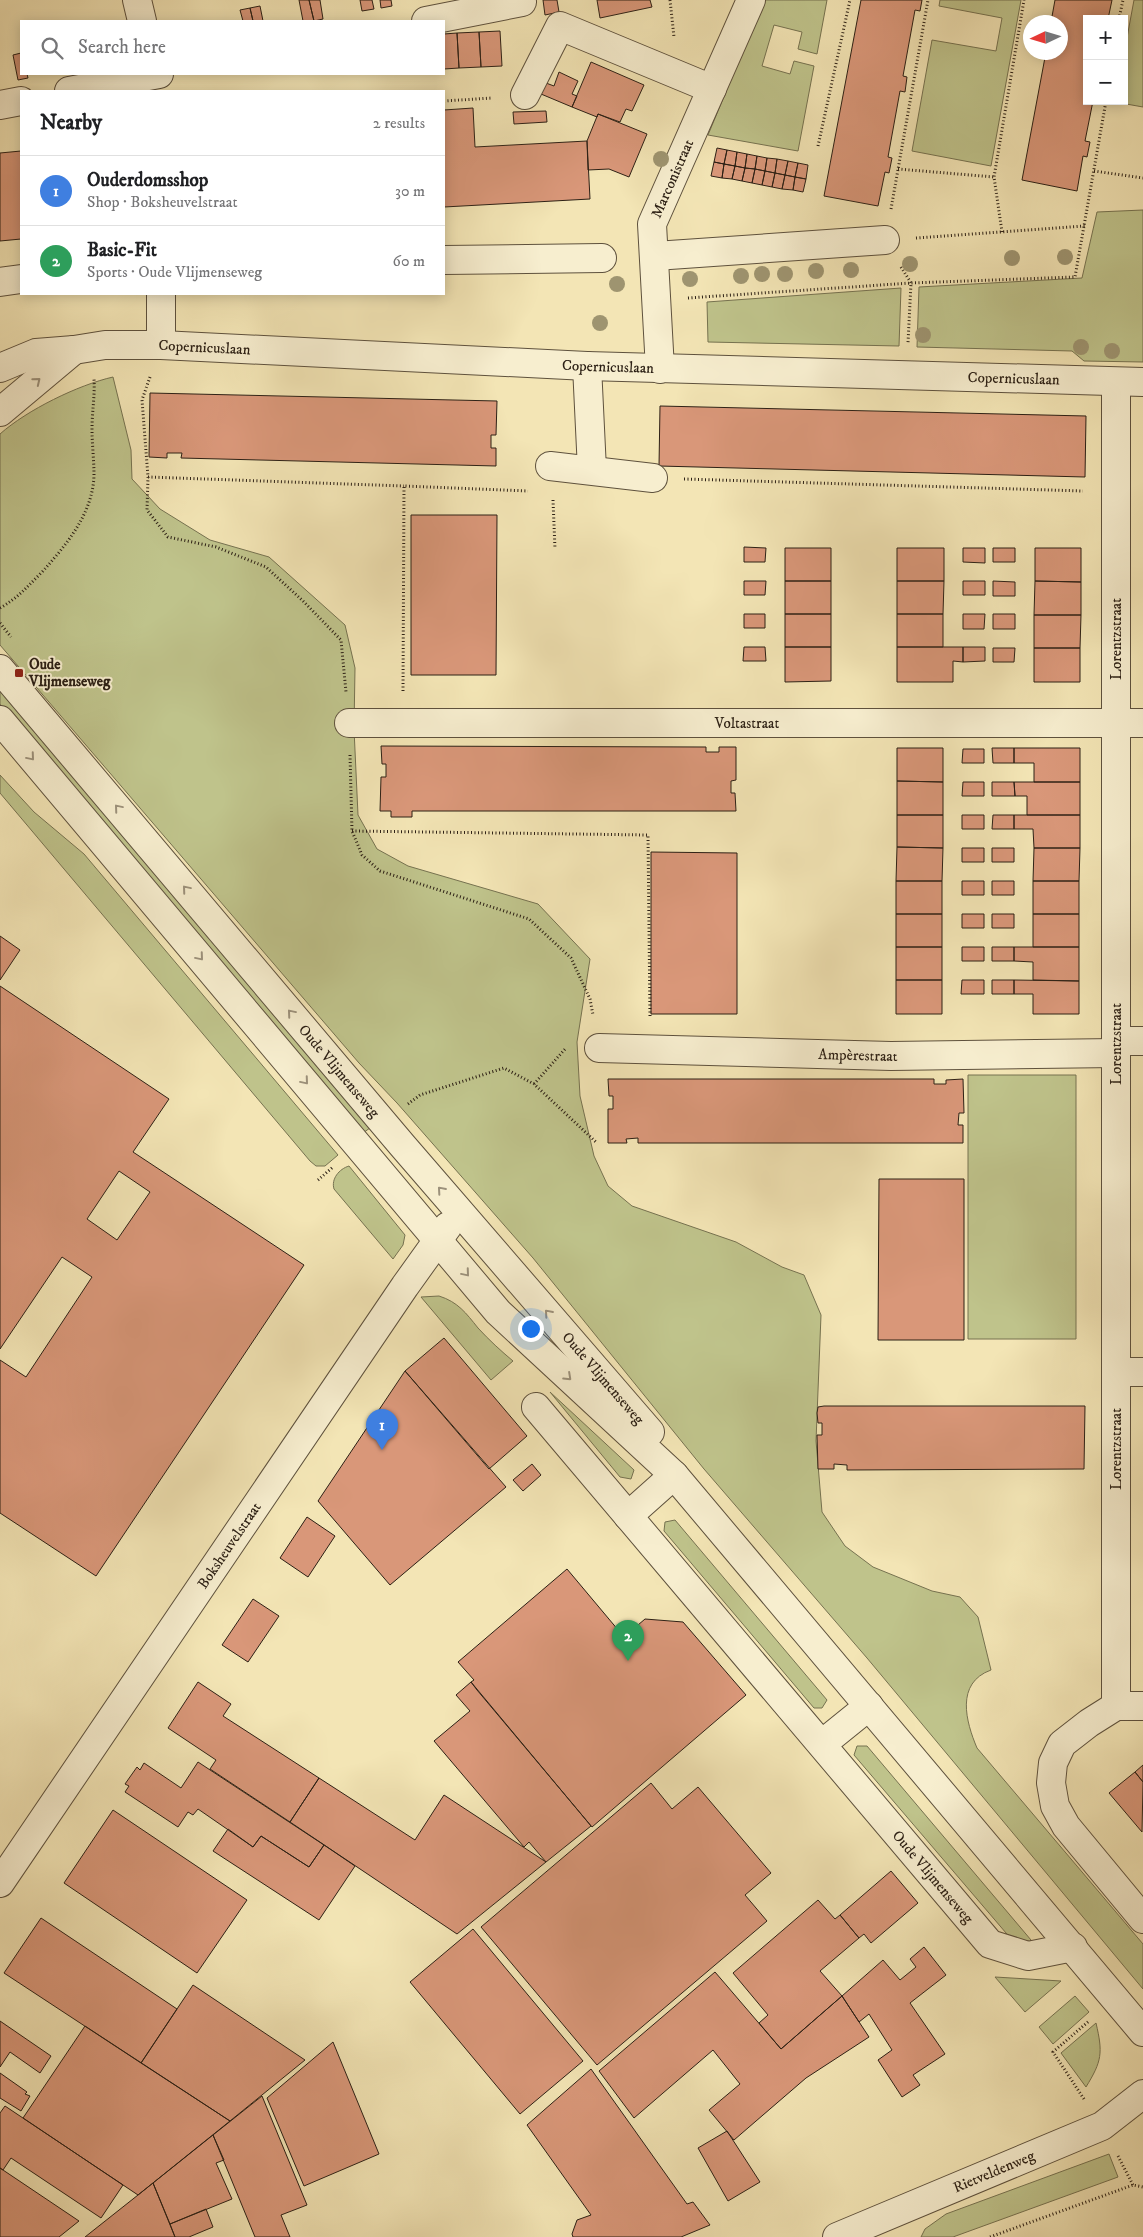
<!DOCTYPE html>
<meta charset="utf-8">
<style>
body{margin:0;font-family:"IM FELL DW Pica",serif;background:#f6f6f6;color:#202124}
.controls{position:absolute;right:15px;top:15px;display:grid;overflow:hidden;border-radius:0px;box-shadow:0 2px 12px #0003}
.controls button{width:45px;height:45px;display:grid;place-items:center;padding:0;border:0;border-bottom:1px solid #e0e0e0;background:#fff;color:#202124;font:25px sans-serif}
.compass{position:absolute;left:1023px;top:15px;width:45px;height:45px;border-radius:50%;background:#fff;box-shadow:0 2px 12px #0003;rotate:266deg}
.you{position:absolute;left:530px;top:1328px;width:18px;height:18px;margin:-12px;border:4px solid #fff;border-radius:50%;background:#1a73e8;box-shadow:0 0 0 8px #1a73e833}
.badge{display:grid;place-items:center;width:32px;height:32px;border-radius:50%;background:#b45309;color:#fff;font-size:16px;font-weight:700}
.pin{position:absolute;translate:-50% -41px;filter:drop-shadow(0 1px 2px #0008)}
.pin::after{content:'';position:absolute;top:26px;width:18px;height:15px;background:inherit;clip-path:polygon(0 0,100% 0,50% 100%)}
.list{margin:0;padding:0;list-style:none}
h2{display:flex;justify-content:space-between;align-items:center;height:65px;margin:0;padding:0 20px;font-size:21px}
h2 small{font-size:16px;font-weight:400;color:#757577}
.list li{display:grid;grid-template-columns:32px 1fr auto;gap:15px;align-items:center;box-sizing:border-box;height:70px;padding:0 20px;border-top:1px solid #e0e0e0}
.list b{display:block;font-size:19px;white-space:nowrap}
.list p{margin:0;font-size:16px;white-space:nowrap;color:#757577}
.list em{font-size:16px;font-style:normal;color:#757577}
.icon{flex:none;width:28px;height:28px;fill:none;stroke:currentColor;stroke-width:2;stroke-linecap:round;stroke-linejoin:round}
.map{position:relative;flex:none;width:1143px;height:2237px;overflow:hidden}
.search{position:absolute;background:#fff;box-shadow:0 2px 12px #0003;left:20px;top:20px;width:425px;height:55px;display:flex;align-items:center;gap:12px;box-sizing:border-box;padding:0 18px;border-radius:0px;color:#757577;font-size:19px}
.panel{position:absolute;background:#fff;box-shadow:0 2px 12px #0003;left:20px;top:90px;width:425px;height:205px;border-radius:0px}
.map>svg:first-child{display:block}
.green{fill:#bfc38b;stroke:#767250}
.building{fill:#d99779;stroke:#2c2015;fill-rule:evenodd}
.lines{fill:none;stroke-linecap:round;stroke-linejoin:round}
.minor-casing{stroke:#5e513d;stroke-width:30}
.path{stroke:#2c2015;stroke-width:3;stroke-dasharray:1 2.5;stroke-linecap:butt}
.minor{stroke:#f7eecf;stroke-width:28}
.tree{fill:#9e9470}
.oneway{stroke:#9c917b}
.poi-dot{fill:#8f2418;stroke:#f7eecf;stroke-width:2}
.labels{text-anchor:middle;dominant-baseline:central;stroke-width:4;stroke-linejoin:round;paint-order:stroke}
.street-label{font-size:15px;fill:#2c2015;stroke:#f7eecf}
.poi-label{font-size:15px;font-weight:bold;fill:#2c2015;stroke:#f7eecf;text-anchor:start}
</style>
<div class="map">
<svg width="1143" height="2237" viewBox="0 0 1143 2237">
<rect width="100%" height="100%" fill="#f3e5b5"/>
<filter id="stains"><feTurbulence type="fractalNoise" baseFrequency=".004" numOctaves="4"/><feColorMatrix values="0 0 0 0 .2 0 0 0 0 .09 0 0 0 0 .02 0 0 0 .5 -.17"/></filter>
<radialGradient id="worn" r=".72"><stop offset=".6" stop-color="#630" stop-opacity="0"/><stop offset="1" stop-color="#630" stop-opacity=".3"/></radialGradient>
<path class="green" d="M764 0H827L817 54 798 49 802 32 774 25 762 66 790 74 794 61 814 66 798 151 708 135Z
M940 0H1021L991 166 912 151 932 40 996 51 1002 18 939 6Z
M1134 0H1143V107L1115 102 1124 101V54Z
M1143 210V362L1084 361 1072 351 917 347 919 287 1082 278 1097 212Z
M901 288 899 346 708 342 707 302Z
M113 377 131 450 132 479 160 509 210 540 269 557 345 625 355 668 354 729 358 815 377 849 408 866 538 904 590 959 577 1042 580 1096 594 1156 608 1186 632 1206 736 1242 782 1267 804 1275 821 1315 816 1441 822 1512 845 1546 873 1567 932 1591 960 1597 978 1617 991 1670C955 1683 966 1722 977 1748L1143 1944V1989L867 1658 704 1469 533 1258 397 1103 359 1063 0 645V434C27 410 78 385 113 377Z
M0 680 374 1125 363 1133 0 704Z
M0 775 34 812 84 854 338 1155 325 1166H316L310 1161 0 793Z
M968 1075H1076V1339H968Z
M349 1166 405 1235 403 1245 393 1259 334 1189C331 1179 339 1169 349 1166Z
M439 1296C458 1302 466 1313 478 1328 489 1340 501 1351 513 1361L491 1380 421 1297Z
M550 1392 634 1470 631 1479 620 1477Z
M675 1520 827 1700 822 1708H814L664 1531 665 1522Z
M857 1746H867L1031 1940 1027 1948 1018 1947 854 1755Z
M995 1977 1061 1981 1025 2012Z
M1075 1996 1089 2012 1053 2044 1039 2027Z
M1096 2023C1103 2053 1102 2061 1086 2087L1061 2053Z
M1109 2154 1118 2177 953 2237H921L925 2229 946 2214Z"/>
<path class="building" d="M299 0H309L314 21H303Z
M309 0H320L323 19 314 21Z
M360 0H372L374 9 362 11Z
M380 0H391L392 6 381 8Z
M543 0H557L559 12 545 15Z
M597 0H650L652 7 600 18Z
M861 0H922L920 11 915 10 903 76 907 77 905 92 900 91 888 157 892 158 889 173 885 172 878 206 824 196Z
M1055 0H1112L1108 19H1087V101H1093L1085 141 1090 142 1087 157 1083 156 1077 191 1022 180 1046 52H1060V22H1051Z
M260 6 263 21H253L250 8Z
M250 8 253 21H243L240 10Z
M500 31 502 66 481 67 479 32Z
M479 32 481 67 459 68 457 33Z
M457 33 459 68 444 69V34Z
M21 53V74H27L28 78 18 80 13 55Z
M591 62 644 85 632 111 626 109 620 122 598 114 597 117 572 107Z
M559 72 578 81 572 94 577 96 572 107 541 94 546 83 554 86Z
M473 108 475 147 587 141 590 199 444 207V110Z
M546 111 547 122 514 124 513 112Z
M598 114 647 134 629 177 609 169 588 170 587 141Z
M717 148 727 150 724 164 714 162Z
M727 150 737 152 735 166 724 164Z
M21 151V239L0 241V153Z
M737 152 747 154 745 168 735 166Z
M747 154 757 156 755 169 745 168Z
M757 156 767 158 765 171 755 169Z
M767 158 777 159 775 173 765 171Z
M777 159 788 161 785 175 775 173Z
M788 161 798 163 795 177 785 175Z
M714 162 724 164 722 178 711 176Z
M798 163 808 165 806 179 795 177Z
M724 164 735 166 732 179 722 178Z
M735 166 745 168 742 181 732 179Z
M745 168 755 169 752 183 742 181Z
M755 169 765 171 762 185 752 183Z
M765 171 775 173 772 187 762 185Z
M775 173 785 175 782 189 772 187Z
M785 175 795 177 793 190 782 189Z
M795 177 806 179 803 192 793 190Z
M150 393 497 401 496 435H491V448H496V466L181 458 182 453H167V458L149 457Z
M660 406 1086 416 1085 477 659 466Z
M411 515H497L496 675H411Z
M744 547 766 548 765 562H744Z
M785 548H831V581H785Z
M897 548H944V581H897Z
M963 548H985V563L963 562Z
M993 548H1015V562H993Z
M1035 548H1081V582L1035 581Z
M744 581H766L765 595H744Z
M785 581H831V614H785Z
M897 581H944L943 614H897Z
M963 581H985V595H963Z
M993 581 1015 582V596H993Z
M1035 581 1081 582V615H1034Z
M744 614H765V628H744Z
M785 614H831V647H785Z
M897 614H943V647H897Z
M963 614H985L984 629H963Z
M993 614H1015V629H993Z
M1034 615H1081L1080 648H1034Z
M744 647H765L766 661H743Z
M785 647H831V681L785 682Z
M897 647H963V662L953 661V682H897Z
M963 647H985V661L963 662Z
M993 648H1015L1014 662H993Z
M1034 648H1080V682H1034Z
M381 746 706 747V752H719V747H736V780L731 781V793H735L736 811H412V817H391V811H380L381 777H386V764H382Z
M897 748H943V782L897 781Z
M992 748H1014V763H993Z
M1014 748H1080V782H1034V763H1014Z
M963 749H984V763H962Z
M897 781 943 782V815H897Z
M963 782H984V796H962Z
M992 782H1014L1015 796H992Z
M1014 782H1080V815H1027V796H1015Z
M897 815H943V848L897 847Z
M962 815H984V829H962Z
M993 815H1014V829H992Z
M1014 815H1080V848H1034L1033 829H1014Z
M897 847 943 848 942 881H896Z
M962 848H984V862H962Z
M992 848H1014V862H992Z
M1034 848H1080L1079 881H1033Z
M651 852 737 853V1014H651Z
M896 881H942V914H896Z
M962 881H984V895H962Z
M992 881H1014V895H992Z
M1033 881H1079V914H1033Z
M896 914H942V947H896Z
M962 914H984V928H962Z
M992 914H1014V928H992Z
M1033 914H1079V947H1033Z
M0 936 20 950 0 980Z
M896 947H942V980H896Z
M962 947H984V961H962Z
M992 947H1014V961H992Z
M1014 947H1079V981L1033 980V962L1014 961Z
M896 980H942V1014H896Z
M962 980H984V994H961Z
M992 980H1014V994H992Z
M1014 980 1079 981V1014H1033V994H1014Z
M0 986 169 1099 133 1152 304 1265 96 1576 0 1513V1360L26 1377 92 1277 62 1257 0 1349ZM119 1171 150 1192 117 1240 87 1219Z
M608 1079H934V1084H946V1080L963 1079 964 1113H959L958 1125H963V1143H638V1138L626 1139 627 1143H608V1109H613V1096H609Z
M879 1179H964V1340H878Z
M444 1338 527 1436 489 1469 405 1371Z
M405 1371 506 1487 390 1585 318 1501Z
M824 1406H1085L1084 1469 847 1470V1465L834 1464V1469H818L817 1435H822V1423H818L817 1413 818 1407Z
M532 1464 541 1475 523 1491 513 1480Z
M307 1517 335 1536 308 1577 280 1558Z
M567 1569 624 1637 645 1619 683 1622 746 1695 592 1827 477 1690 471 1682 474 1680 458 1662Z
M253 1599 279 1616 248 1662 222 1645Z
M198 1682 231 1704 223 1716 319 1778 290 1822 210 1769 216 1760 168 1728Z
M471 1682 591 1826 546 1862 529 1842 524 1847 434 1741 470 1711 456 1695Z
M198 1762 324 1845 309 1867 261 1836 253 1847 198 1809 193 1815 188 1812 178 1827 125 1792 129 1786 125 1784 137 1767 140 1770 144 1763 181 1788Z
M1143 1765V1782L1135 1772Z
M1135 1772 1143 1782 1142 1832 1109 1793Z
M319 1778 415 1840 444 1795 546 1862 457 1934 290 1822Z
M651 1783 672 1809 698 1787 771 1873 745 1895 767 1921 597 2065 481 1927Z
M113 1810 247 1900 197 1973 64 1883Z
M228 1829 253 1847 261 1836 309 1867 324 1845 355 1866 319 1920 213 1851Z
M891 1871 918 1903 871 1943 864 1934 859 1938 840 1915Z
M818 1900 835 1919 840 1915 859 1938 820 1971 842 1996 781 2049 759 2023 768 2015 733 1973Z
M41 1918 177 2009 141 2063 4 1973Z
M473 1929 583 2061 520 2114 410 1982Z
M924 1947 946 1975 910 2003 945 2054 913 2075 920 2085 902 2097 878 2060 892 2050 869 2014 859 2022 842 1996 883 1960 900 1980 916 1967 910 1959Z
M715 1972 781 2049 842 1996 869 2037 806 2078 734 2140 709 2110 740 2084 713 2050 634 2118 599 2071Z
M193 1985 305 2060 230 2121 141 2063Z
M0 2021 51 2056 40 2073 10 2052 0 2067Z
M85 2026 230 2121 138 2195 23 2118Z
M333 2042 379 2154 304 2186 267 2098Z
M591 2069 687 2204 693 2202 710 2225 681 2237H573L572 2234 577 2220 591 2215 527 2125Z
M0 2073 27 2092 25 2094 30 2096 21 2111 0 2098Z
M262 2096 307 2205 281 2215 290 2237H255L213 2135Z
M5 2106 123 2185 101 2218 11 2158 3 2170 0 2168V2113Z
M727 2131 760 2182 728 2201 698 2148Z
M213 2135 224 2160 216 2163 232 2199 170 2224 153 2183Z
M0 2168 3 2170 79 2221 59 2237H0Z
M153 2183 175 2237H85L138 2195Z
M206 2209 213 2227 189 2237H175L170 2224Z"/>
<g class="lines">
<defs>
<g id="minor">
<path d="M137 0 142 21"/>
<path d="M426 21 522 2"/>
<path d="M69 91 159 74"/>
<path d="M525 95 560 26 712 89"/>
<path d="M0 105 21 101"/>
<path d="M655 256 885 240"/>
<path d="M444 260 602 258"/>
<path d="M0 282 21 279"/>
<path d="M161 345V294"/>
<path d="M587 366 592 470"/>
<path id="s1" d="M0 368 36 353 74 350 105 345H161L587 366 1143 382"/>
<path id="s2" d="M660 369 652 224 751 0"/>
<path d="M1116 382V1706"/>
<path d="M0 412 74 350"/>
<path d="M550 466 653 478"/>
<path id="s3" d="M0 669 402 1145 650 1432"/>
<path d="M0 720 498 1312 674 1475 1143 2032"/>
<path id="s4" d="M349 723H1143"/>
<path d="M1116 1041H1143"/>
<path id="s5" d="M599 1048 891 1056 1116 1053"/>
<path d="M1116 1372H1143"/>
<path id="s6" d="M536 1407 990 1944 1028 1956 1073 1947"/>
<path d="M628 1516 674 1475"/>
<path d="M1116 1706 1089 1723 1062 1744 1053 1763 1051 1783 1055 1806 1066 1826 1143 1919"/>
<path d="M1116 1706H1143"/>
<path d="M822 1744 869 1706"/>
<path id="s7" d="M0 1883 405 1286 448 1226"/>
<path id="s8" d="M837 2237 1102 2126 1143 2094"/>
</g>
</defs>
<use href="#minor" class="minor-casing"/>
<path class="path" d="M670 0 674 37
M1119 19 1123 0
M444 101 492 98
M818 146 850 0
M898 169 994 177
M1094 171 1143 178
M891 209 928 0
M1002 232 994 177 1024 0
M916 238 1085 226
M901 267 911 283 908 343
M688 298 911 283 1075 277 1106 101
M150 377 142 400 148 477 147 510 168 537 216 547 266 567 303 601 341 640 346 692
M148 477 404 486
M684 479 1083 491
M553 500 555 549
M0 608C18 598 29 585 43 571 67 544 93 513 94 475 94 460 92 444 92 429 92 412 95 396 94 379
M0 623 11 637
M403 691 404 486 528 491
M350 755 352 831 362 855 380 871 529 919 571 958 590 999 593 1015
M352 831 648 835 650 1017
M534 1084 566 1048
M408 1104 420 1095 504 1068 534 1084 597 1143
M318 1180 333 1167
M1084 2099 1053 2052 1089 2021
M1118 2156 1133 2185
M990 2237 1133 2185 1143 2187"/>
<use href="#minor" class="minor"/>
</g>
<g class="tree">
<circle cx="661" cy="159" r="8"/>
<circle cx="1065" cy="257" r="8"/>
<circle cx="1012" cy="258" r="8"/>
<circle cx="910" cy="264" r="8"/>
<circle cx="851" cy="270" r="8"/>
<circle cx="816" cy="271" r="8"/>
<circle cx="762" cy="274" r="8"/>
<circle cx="785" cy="274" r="8"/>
<circle cx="741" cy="276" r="8"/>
<circle cx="690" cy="279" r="8"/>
<circle cx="617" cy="284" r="8"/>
<circle cx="600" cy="323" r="8"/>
<circle cx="923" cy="335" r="8"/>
<circle cx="1081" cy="347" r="8"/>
<circle cx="1112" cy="351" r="8"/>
</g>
<defs><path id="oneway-chevron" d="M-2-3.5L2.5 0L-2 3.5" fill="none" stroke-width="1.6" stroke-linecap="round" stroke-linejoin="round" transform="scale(1.25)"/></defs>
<g class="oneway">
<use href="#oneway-chevron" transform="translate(37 381) rotate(-39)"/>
<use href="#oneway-chevron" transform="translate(31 757) rotate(50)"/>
<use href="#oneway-chevron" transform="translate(118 808) rotate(-130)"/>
<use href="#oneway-chevron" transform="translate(186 889) rotate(-130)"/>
<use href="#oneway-chevron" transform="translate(200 957) rotate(50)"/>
<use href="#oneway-chevron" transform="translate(291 1013) rotate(-130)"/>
<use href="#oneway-chevron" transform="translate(305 1081) rotate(50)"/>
<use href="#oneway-chevron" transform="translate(441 1190) rotate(-131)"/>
<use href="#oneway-chevron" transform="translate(466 1273) rotate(50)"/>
<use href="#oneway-chevron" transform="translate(548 1313) rotate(-131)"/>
<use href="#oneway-chevron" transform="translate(568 1377) rotate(43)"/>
</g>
<rect class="poi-dot" x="14" y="668" width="10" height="10" rx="2.5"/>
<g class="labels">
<g class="street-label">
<text stroke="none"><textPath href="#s2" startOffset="195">Marconistraat</textPath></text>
<text stroke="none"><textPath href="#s1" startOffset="208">Copernicuslaan</textPath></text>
<text stroke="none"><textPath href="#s1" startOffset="612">Copernicuslaan</textPath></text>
<text stroke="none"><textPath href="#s1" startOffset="1018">Copernicuslaan</textPath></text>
<text transform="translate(1116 639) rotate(-90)">Lorentzstraat</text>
<text stroke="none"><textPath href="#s4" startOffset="398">Voltastraat</textPath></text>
<text transform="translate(1116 1044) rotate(-90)">Lorentzstraat</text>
<text stroke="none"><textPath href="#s5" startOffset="259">Ampèrestraat</textPath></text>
<text stroke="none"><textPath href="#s3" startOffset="526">Oude Vlijmenseweg</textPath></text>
<text stroke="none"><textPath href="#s3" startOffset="931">Oude Vlijmenseweg</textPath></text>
<text transform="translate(1116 1449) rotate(-90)">Lorentzstraat</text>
<text stroke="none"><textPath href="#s7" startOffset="408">Boksheuvelstraat</textPath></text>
<text stroke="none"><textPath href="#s6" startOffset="615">Oude Vlijmenseweg</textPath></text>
<text stroke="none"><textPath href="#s8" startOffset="170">Rietveldenweg</textPath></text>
</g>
<g class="poi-label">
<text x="29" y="664">Oude<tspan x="29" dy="17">Vlijmenseweg</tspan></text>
</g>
</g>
<rect width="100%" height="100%" filter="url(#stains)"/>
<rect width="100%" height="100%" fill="url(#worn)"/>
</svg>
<div class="controls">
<button>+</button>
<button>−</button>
</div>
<svg class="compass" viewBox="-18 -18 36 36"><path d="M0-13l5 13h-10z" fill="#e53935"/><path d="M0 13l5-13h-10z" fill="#757577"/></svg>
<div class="you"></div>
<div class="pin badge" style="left:382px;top:1450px;background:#3f7fe0">1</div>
<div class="pin badge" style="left:628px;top:1661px;background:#2e9e5b">2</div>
<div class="search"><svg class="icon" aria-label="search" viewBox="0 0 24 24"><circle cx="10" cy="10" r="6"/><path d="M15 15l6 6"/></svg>Search here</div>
<section class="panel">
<h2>Nearby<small>2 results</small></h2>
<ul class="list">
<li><span class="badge" style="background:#3f7fe0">1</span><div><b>Ouderdomsshop</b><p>Shop · Boksheuvelstraat</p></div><em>30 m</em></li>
<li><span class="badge" style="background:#2e9e5b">2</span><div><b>Basic-Fit</b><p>Sports · Oude Vlijmenseweg</p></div><em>60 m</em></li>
</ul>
</section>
</div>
